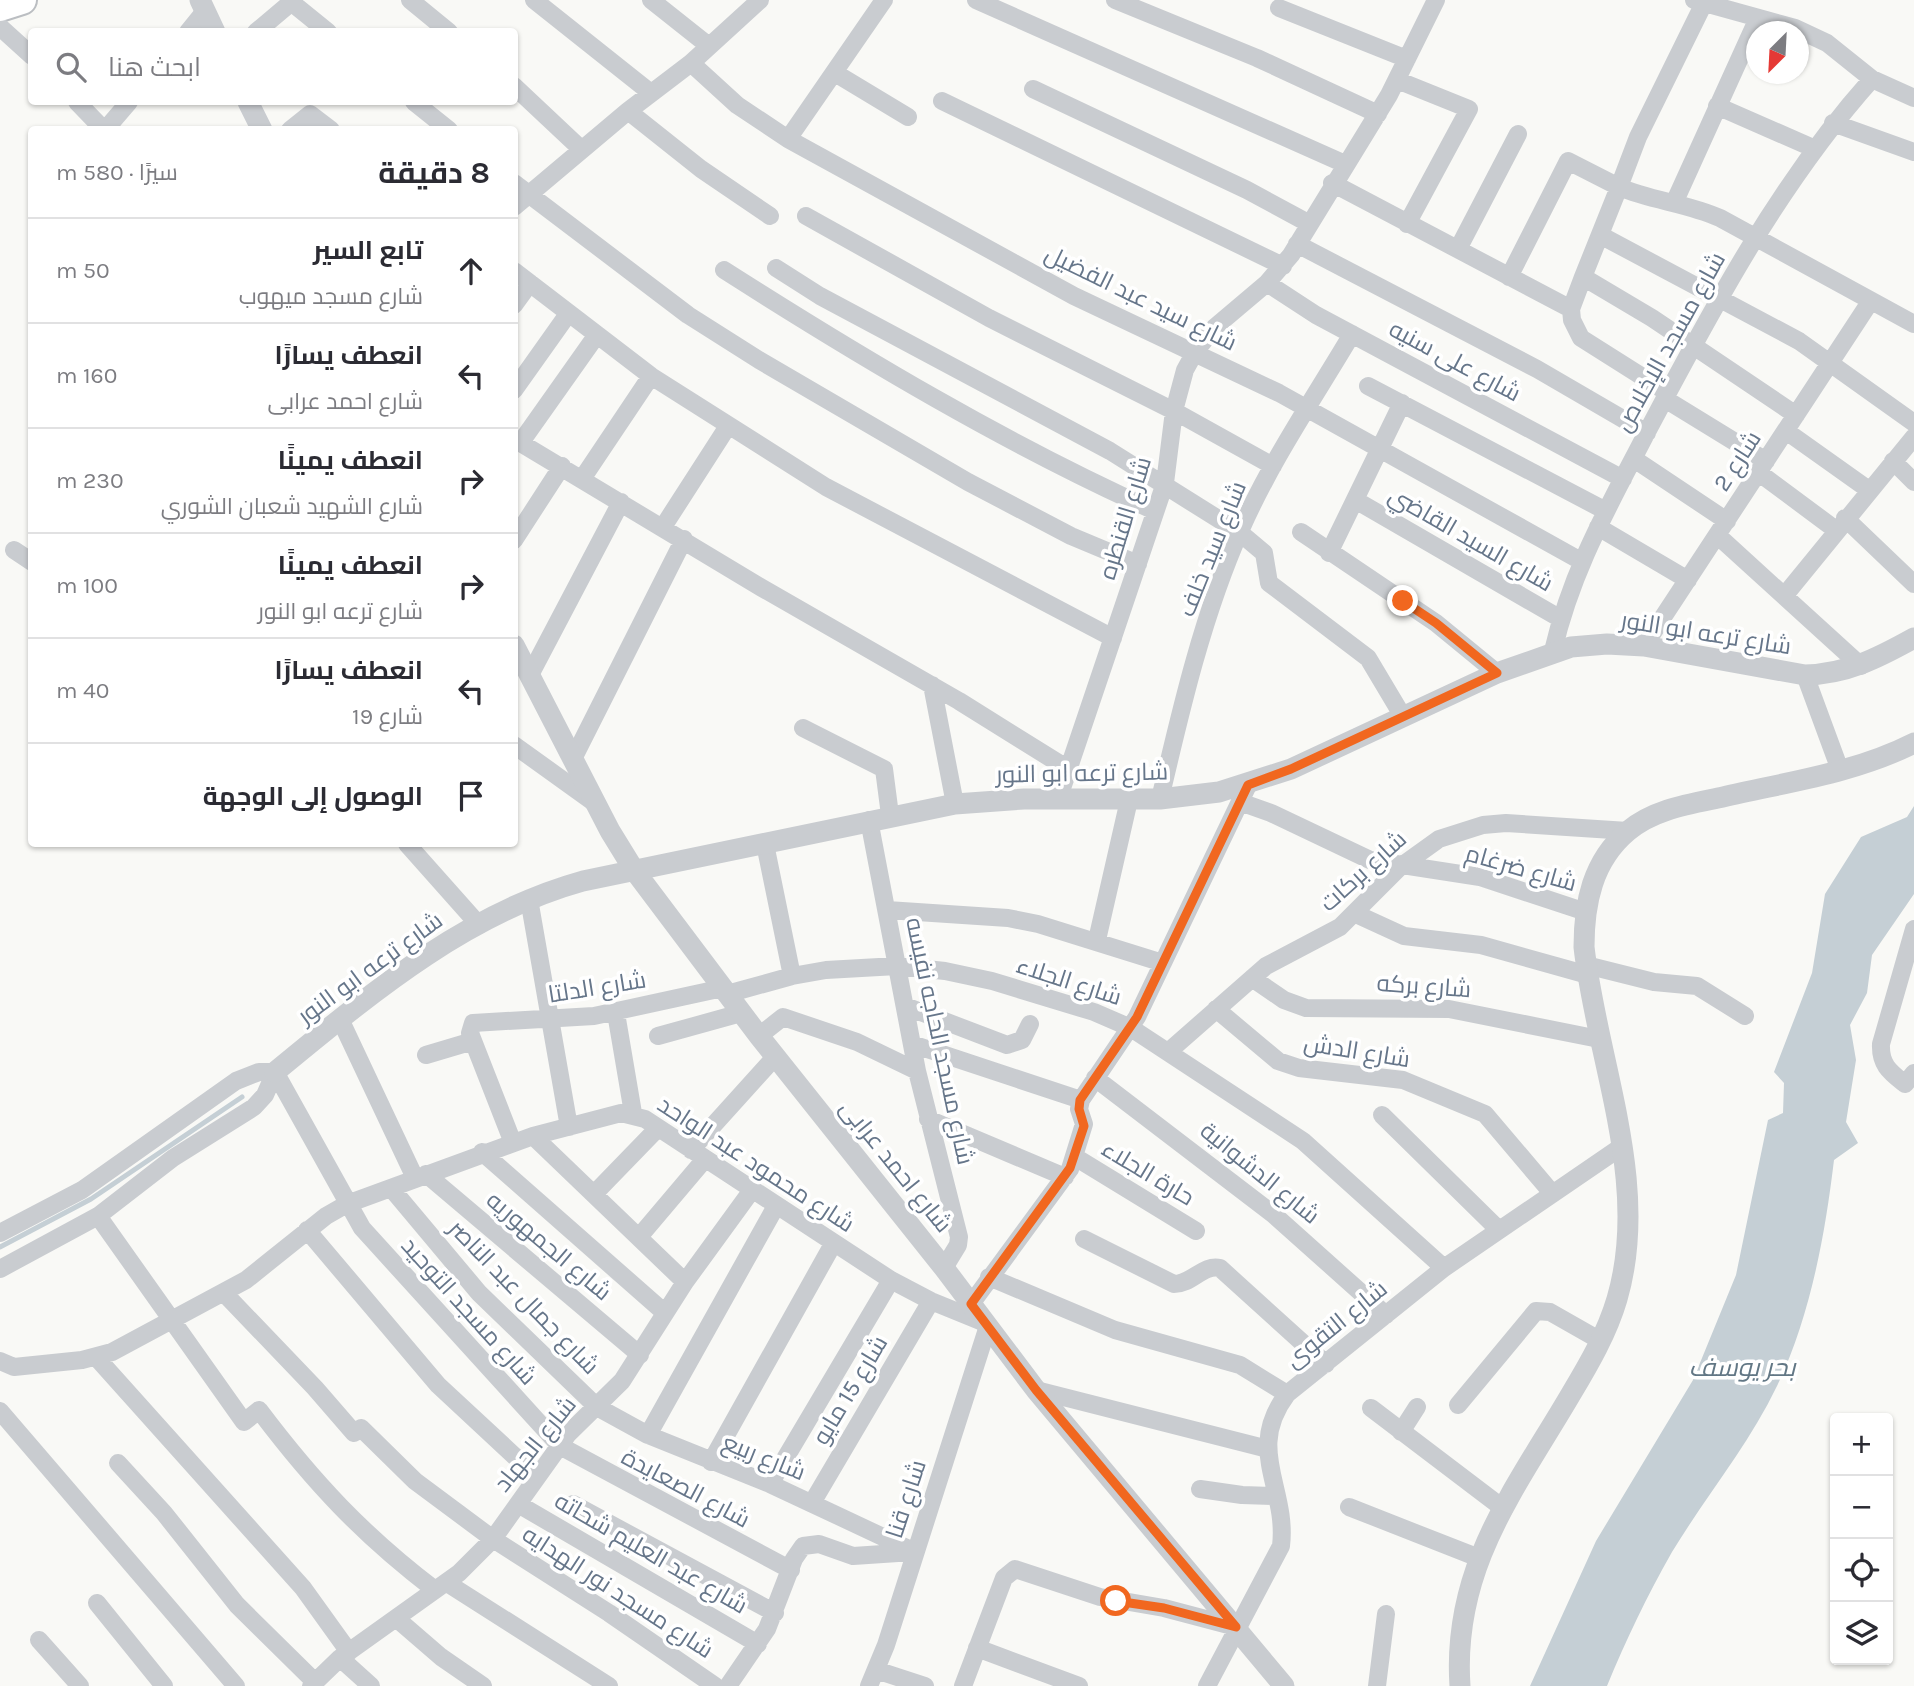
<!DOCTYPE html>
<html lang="ar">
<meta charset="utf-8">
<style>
body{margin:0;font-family:Karla,Cairo,sans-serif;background:#f2f2f3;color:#2b2b33;direction:rtl}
.controls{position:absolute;right:21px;bottom:21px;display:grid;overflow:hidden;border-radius:7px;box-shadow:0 2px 5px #0004}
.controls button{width:63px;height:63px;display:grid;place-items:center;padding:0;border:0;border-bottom:2px solid #e1e1e2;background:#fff;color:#2b2b33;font:35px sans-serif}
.compass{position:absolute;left:1746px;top:21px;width:63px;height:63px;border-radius:50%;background:#fff;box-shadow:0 2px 5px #0004;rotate:204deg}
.stop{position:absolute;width:21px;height:21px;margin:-16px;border:5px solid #f1671f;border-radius:50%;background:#fff}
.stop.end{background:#f1671f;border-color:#fff;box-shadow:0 2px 7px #0008}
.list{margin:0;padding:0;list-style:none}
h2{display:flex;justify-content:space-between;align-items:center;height:91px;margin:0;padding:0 28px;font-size:30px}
h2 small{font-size:23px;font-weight:400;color:#7c7c81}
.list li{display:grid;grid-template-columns:46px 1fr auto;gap:21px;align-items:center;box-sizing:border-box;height:105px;padding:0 28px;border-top:2px solid #e1e1e2}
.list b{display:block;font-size:26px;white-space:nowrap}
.list p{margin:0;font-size:23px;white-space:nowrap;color:#7c7c81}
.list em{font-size:23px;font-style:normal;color:#7c7c81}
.icon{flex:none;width:38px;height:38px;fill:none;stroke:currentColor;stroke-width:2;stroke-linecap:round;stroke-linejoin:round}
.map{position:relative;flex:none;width:1914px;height:1686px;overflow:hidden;direction:ltr}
.search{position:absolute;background:#fff;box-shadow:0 2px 5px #0004;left:28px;top:28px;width:490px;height:77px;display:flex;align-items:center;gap:18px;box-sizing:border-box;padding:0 24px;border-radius:7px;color:#7c7c81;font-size:26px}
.panel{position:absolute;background:#fff;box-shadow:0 2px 5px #0004;left:28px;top:126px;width:490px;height:721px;border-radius:7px;direction:rtl}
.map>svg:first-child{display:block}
.water{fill:#c5cfd5}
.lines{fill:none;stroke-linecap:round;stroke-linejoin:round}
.stream{stroke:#c5cfd5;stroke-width:5}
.trunk-casing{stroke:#bbbec2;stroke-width:32}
.minor{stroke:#c9ccd0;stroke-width:18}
.tertiary{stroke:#c9ccd0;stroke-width:21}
.trunk{stroke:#fff;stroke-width:28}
.route{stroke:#f1671f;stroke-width:9}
.labels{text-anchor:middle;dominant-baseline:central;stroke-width:7;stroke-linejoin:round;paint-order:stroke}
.street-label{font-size:24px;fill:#66768a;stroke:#fff}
.water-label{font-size:26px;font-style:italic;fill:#627785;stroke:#fff}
</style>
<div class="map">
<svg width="1914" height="1686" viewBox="0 0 1914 1686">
<rect width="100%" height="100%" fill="#f9f9f6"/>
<path class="water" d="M1914 806V894L1872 955 1867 993 1850 1025 1856 1060 1846 1122 1858 1143 1834 1160C1825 1236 1810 1317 1777 1386 1748 1446 1706 1496 1672 1552 1647 1596 1626 1640 1607 1686H1530L1596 1541 1693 1380 1736 1275 1768 1120 1783 1113 1784 1083 1774 1072 1812 973 1825 894 1861 837 1907 817Z"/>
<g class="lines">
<path class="stream" d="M0 1247 91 1199 242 1097"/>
<defs>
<path id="trunk" d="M0 7 22 0"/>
</defs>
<use href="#trunk" class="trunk-casing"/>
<path class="minor" d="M410 0 449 32
M534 0 651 93
M651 0 709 46
M976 0 1345 164
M1115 0 1257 58 1378 114
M1694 0 1795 28 1827 43 1872 79 1914 98
M291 2 328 32
M1279 8 1407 59
M0 27 32 56
M188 32 205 11
M256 32 294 0
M691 63 737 105 788 139 1074 296 1279 393 1581 561
M835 73 908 117
M1397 80 1469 109 1407 224
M514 86 581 149
M1033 89 1247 190 1308 223
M942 101 1283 266
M77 102 104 130
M414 102 449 130
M1717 106 1813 148
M628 111 701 169 770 216
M1833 123 1914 152
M105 130 129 102
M290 130 310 114 331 130
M788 139 884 0
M514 183 688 315 759 360 968 482 1071 536 1138 564
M1332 183 1571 309
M1675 201 1758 18
M514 207 628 111 691 63 760 0
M806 216 989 318 1174 411 1273 466
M1600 235 1799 341 1914 423
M1297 244 1537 369 1647 433
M1458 249 1518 134
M776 268 820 296 1110 451 1239 532 1264 553 1269 583 1368 658 1402 715
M724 270C862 358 1006 444 1155 511
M514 271 651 376 826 487 1113 638
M1509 277 1568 161 1619 187 1638 137 1704 3
M1583 277 1652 318 1796 415
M1267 283 1316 315 1623 479
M514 305 530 283
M1368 386 1606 511
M514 390 568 314
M1668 393 1581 338 1572 320 1571 309 1583 277 1619 187C1652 201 1687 203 1720 218L1914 324
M1665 399 1766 461
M1786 431 1869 490
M514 439 762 588 959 701 1068 769
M521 442 596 336
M1634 459 1727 521
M1893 461 1914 482
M1758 472 1836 530
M582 479 651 376
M1357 501 1561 619
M1845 518 1914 584
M663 527 728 426
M1598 527 1688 580
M1301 532 1436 623 1497 673
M1717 535 1861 666
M514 540 562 466
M14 550 32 562
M1329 553 1402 403
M1785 595 1914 437
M1644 646 1870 302
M1553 651C1572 569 1609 506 1647 432 1712 309 1779 183 1872 79
M530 675 621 502
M1805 675 1840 770
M932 685 955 804
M803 728 884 769 890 815
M514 745 596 804
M573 759 684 539
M1160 799C1181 709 1203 614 1241 529 1271 461 1314 398 1352 334
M1058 800 1165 483 1174 411 1185 370 1195 352 1215 327 1267 283 1291 255 1389 95 1436 0
M1240 802 1271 813 1370 860 1480 877 1586 912
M869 820 917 1071 959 1237 958 1245 944 1268
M407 844 479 925
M765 844 792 976
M529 899 569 1127
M887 910 1008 918 1038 924 1163 963
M1356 914 1404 936 1481 945 1588 975
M1914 929 1881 1044C1880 1065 1890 1072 1905 1084L1914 1073
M1097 940 1129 800
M1586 965 1654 982 1697 986 1745 1016
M1252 978 1284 1000 1306 1008 1449 1009 1599 1039
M727 994 792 976 826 970 897 966 945 971 992 981 1094 1012 1131 1028 1303 1141 1444 1268
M905 1006 1007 1045 1022 1040 1030 1024
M1216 1009 1278 1061 1299 1068 1403 1080 1485 1114 1552 1193
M616 1013 633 1113
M340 1019 415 1178
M658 1036 741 1013
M759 1036 783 1017 857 1042 917 1071
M912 1044 1081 1100
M1168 1052 1266 966 1340 927 1400 867 1439 839 1483 825 1506 823 1628 831
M426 1055 473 1041
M275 1072 362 1228 560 1446 791 1570
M1095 1078 1273 1214 1386 1315
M1382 1115 1498 1229
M928 1119 1065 1177
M533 1136 685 1282
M513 1143 470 1033 473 1023 594 1016 723 988
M691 1150 775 1057
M482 1152 665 1313
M1075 1157 1196 1231
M426 1174 640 1355
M391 1188 479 1293 597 1407 648 1435 770 1484 915 1552
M595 1193 658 1128
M98 1216 244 1422 259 1410C314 1483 363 1535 435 1590
M307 1230 438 1385 537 1477
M0 1233 82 1190 236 1081 259 1072H275
M639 1237 705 1159
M1084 1239 1174 1284C1192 1284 1203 1264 1220 1268L1326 1364
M0 1269 98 1216 173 1158 254 1107 265 1095 275 1072
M989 1277 1115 1330 1240 1365 1287 1394
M224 1293 315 1388 354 1433 361 1428 415 1481 493 1539 609 1613 715 1686
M971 1304 1070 1169 1084 1124 1079 1109 1081 1100 1137 1017 1248 785
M96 1357 303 1588 349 1652
M0 1361 14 1367 82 1360 112 1352 246 1280 326 1216 347 1204 533 1136 621 1113 645 1119 891 1280 931 1301 985 1323
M1036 1390 1268 1449
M1458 1405 1536 1311 1550 1312 1601 1341
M1371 1408 1504 1509
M0 1411 236 1686
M1401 1432 1417 1407
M648 1435 776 1206
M711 1462 833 1244
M118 1463 164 1513 237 1605 315 1682
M770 1484 891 1280
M1200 1489 1242 1495 1276 1496
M812 1503 931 1301
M518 1504 758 1644
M573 1504 775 1613
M1349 1507 1479 1558
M447 1583 609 1686
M97 1603 164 1686
M397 1619 441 1657 483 1686
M39 1640 80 1686
M977 1648 1079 1686
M340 1658 371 1686
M876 1670 925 1686
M311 1686 340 1658 459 1573 493 1539 568 1434 622 1381 685 1282 752 1190
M728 1686 767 1629 794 1559 803 1546 819 1544 853 1556 913 1552
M869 1686 886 1645 988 1326
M963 1686 1004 1578 1015 1569 1100 1597 1164 1608 1236 1627
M1207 1686 1281 1546C1288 1488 1245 1450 1287 1394L1444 1268 1621 1147
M1377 1686 1386 1614"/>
<path class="tertiary" d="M200 0 215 32
M248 102 262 130
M514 645 610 831 634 870 759 1036 944 1268 1036 1390 1284 1686
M275 1072C369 995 464 914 583 881L955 804 1024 799H1160L1219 792 1291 769 1497 673 1571 647 1607 644 1644 646 1805 675C1847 674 1878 658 1914 638
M1460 1686C1452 1568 1514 1491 1571 1394 1589 1364 1607 1333 1617 1299 1651 1183 1597 1062 1584 947 1584 904 1592 861 1628 831 1654 809 1690 804 1723 797 1787 782 1855 773 1914 743"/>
<use href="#trunk" class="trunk"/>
</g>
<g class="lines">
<path class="route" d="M1116 1601 1164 1608 1236 1627 1036 1390 971 1304 1070 1168 1084 1126 1079 1109 1080 1100 1137 1017 1248 785 1291 769 1497 673 1436 623 1403 601"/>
</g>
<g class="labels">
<g class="street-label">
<text transform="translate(1141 298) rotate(26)">شارع سيد عبد الفضيل</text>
<text transform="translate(1670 342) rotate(-61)">شارع مسجد الإخلاص</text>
<text transform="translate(1455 361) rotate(28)">شارع على سنيه</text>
<text transform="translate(1737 461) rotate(-57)">شارع 2</text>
<text transform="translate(1125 518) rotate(-73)">شارع القنطره</text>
<text transform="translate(1471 539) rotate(30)">شارع السيد القاضي</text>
<text transform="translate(1212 549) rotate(-68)">شارع سيد خلف</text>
<text transform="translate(1706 633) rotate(9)">شارع ترعه ابو النور</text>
<text transform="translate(1082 773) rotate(-1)">شارع ترعه ابو النور</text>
<text transform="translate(1521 868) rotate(16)">شارع ضرغام</text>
<text transform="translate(1363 871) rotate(-42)">شارع بركات</text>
<text transform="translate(370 968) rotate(-36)">شارع ترعه ابو النور</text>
<text transform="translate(1069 981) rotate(18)">شارع الجلاء</text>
<text transform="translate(1424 986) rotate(4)">شارع بركه</text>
<text transform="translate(597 987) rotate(-9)">شارع الدلتا</text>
<text transform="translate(940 1041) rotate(78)">شارع مسجد الحاجه نفيسه</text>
<text transform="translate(1357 1051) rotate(9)">شارع الدش</text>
<text transform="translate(756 1164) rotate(33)">شارع محمود عبد الواحد</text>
<text transform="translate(896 1166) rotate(51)">شارع احمد عرابى</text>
<text transform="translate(1148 1173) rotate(31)">حارة الجلاء</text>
<text transform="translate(1260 1173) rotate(39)">شارع الدشوانية</text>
<text transform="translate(549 1246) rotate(40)">شارع الجمهوريه</text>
<text transform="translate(524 1297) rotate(46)">شارع جمال عبد الناصر</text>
<text transform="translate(469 1311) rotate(48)">شارع مسجد التوحيد</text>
<text transform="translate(1336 1324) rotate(-39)">شارع التقوى</text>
<text transform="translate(850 1390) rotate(-59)">شارع 15 مايو</text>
<text transform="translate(535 1444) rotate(-51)">شارع الجهاد</text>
<text transform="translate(764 1457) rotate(22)">شارع ربيع</text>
<text transform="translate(686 1488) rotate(28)">شارع الصعايدة</text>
<text transform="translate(906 1499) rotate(-72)">شارع قنا</text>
<text transform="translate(651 1553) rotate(30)">شارع عبد العليم شحاته</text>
<text transform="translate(618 1592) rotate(33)">شارع مسجد نور الهدايه</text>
</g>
<g class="water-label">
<text x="1742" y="1367">بحر يوسف</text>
</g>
</g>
</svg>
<div class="controls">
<button>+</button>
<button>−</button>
<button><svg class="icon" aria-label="locate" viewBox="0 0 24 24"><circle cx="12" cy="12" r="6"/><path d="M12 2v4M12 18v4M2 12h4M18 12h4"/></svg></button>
<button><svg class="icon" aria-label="layers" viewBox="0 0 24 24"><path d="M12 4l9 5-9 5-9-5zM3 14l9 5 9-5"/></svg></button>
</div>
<svg class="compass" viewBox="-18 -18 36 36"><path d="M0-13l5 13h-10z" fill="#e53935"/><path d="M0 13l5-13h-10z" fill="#7c7c81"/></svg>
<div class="stop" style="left:1116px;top:1601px"></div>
<div class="stop end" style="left:1403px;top:601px"></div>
<div class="search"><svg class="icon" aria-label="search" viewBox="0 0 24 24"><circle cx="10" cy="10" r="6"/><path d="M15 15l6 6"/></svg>ابحث هنا</div>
<section class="panel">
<h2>8 دقيقة<small>سيرًا · 580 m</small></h2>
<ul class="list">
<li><svg class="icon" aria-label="ahead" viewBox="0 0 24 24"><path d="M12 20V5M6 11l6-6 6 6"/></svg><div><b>تابع السير</b><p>شارع مسجد ميهوب</p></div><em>50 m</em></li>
<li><svg class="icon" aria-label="left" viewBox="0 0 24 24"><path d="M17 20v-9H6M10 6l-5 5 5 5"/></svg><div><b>انعطف يسارًا</b><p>شارع احمد عرابى</p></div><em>160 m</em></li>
<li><svg class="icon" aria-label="right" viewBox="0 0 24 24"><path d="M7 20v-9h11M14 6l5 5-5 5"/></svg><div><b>انعطف يمينًا</b><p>شارع الشهيد شعبان الشوري</p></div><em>230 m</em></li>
<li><svg class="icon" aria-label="right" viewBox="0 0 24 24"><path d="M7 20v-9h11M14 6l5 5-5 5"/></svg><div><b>انعطف يمينًا</b><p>شارع ترعه ابو النور</p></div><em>100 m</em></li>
<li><svg class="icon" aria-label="left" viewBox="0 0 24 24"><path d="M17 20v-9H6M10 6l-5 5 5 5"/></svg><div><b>انعطف يسارًا</b><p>شارع 19</p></div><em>40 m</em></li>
<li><svg class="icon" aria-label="arrive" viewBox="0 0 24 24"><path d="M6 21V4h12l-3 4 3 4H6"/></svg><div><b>الوصول إلى الوجهة</b></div></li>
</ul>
</section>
</div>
